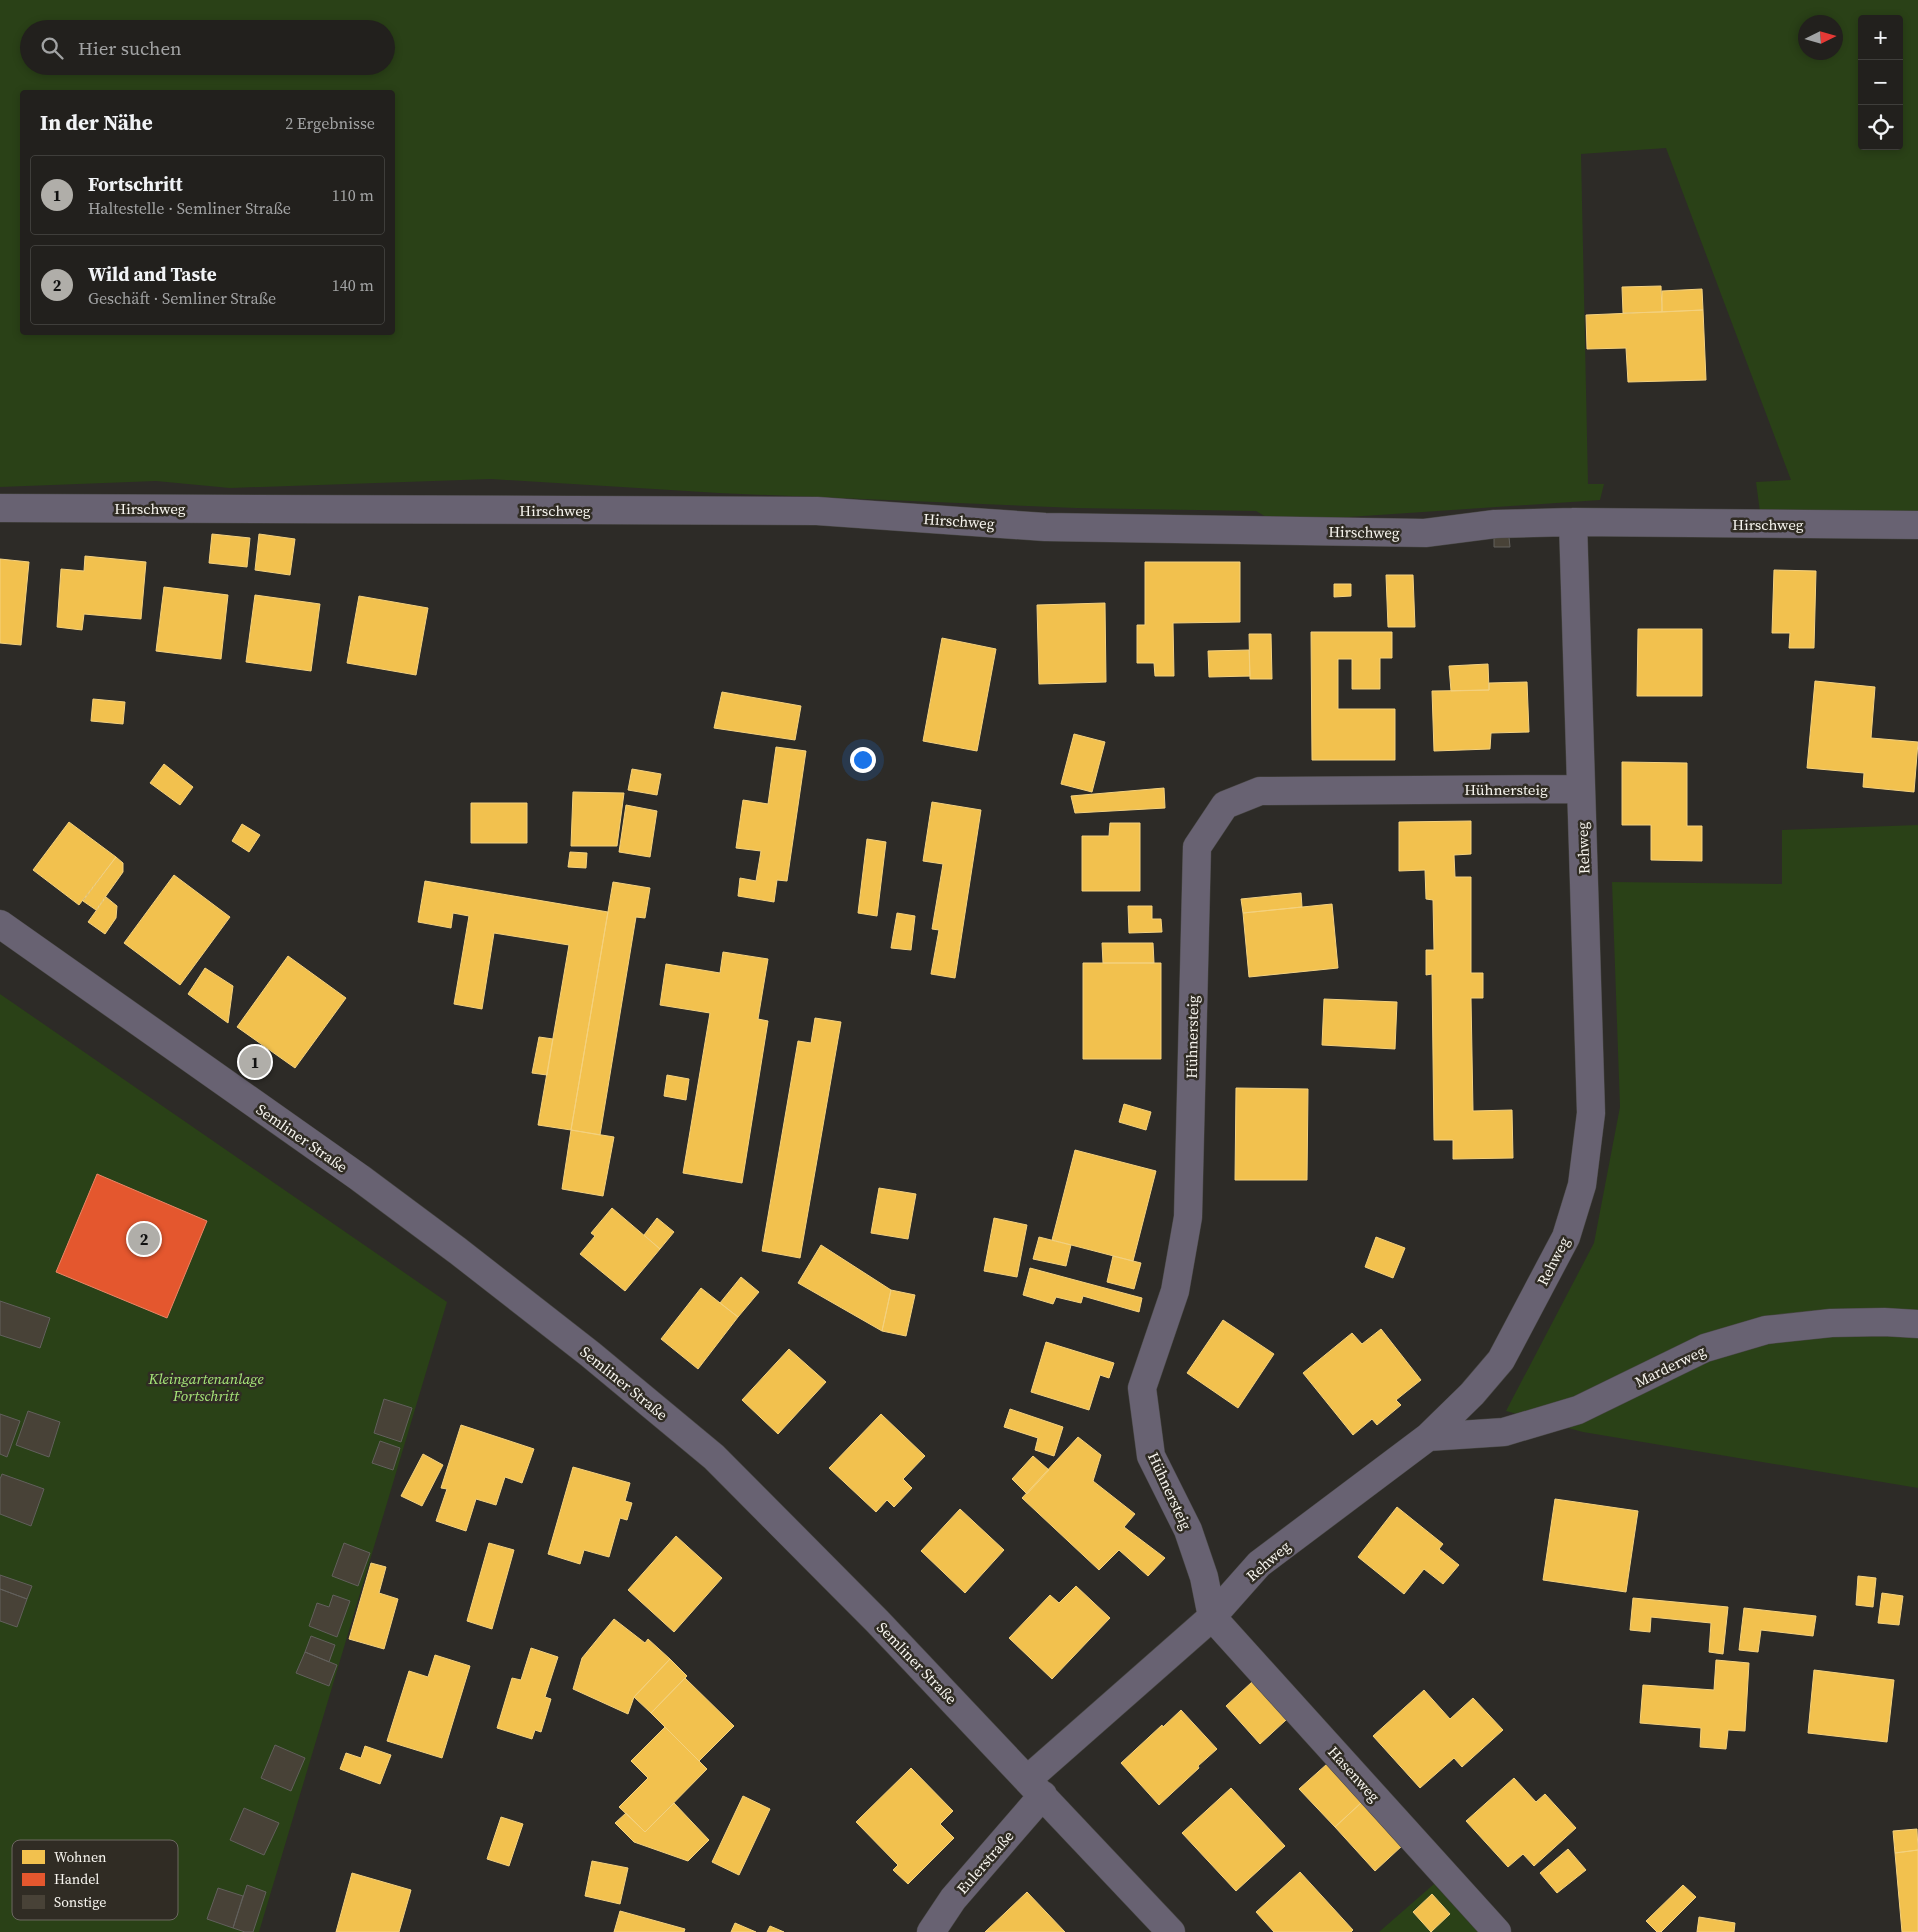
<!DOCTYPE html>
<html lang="de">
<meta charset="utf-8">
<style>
body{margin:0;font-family:"Source Serif 4",serif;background:#2a2826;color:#f1f3f6}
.controls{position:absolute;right:15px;top:15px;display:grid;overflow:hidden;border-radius:5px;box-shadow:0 2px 8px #0003}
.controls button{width:45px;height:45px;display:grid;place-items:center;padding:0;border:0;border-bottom:1px solid #3f3e3b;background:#22201d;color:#f1f3f6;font:25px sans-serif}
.compass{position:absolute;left:1798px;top:15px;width:45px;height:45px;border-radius:50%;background:#22201d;box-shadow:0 2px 8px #0003;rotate:85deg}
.you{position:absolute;left:862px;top:759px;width:18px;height:18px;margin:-12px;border:4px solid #fff;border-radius:50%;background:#1a73e8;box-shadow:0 0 0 8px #1a73e833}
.badge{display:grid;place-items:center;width:32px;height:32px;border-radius:50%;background:#b0aea9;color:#111;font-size:16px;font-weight:700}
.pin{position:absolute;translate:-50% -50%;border:2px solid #fff;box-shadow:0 1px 5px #0006}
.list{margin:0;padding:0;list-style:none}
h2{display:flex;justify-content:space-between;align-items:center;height:65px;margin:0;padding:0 20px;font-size:21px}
h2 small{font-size:16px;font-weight:400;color:#a2a3a4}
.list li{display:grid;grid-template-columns:32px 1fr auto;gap:15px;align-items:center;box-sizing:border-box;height:80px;margin:0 10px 10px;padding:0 10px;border:1px solid #3f3e3b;border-radius:5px}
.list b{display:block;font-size:19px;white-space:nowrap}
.list p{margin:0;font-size:16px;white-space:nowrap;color:#a2a3a4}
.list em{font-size:16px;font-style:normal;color:#a2a3a4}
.icon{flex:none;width:28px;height:28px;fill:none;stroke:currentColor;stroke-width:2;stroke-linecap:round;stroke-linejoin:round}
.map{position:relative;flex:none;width:1918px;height:1932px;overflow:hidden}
.search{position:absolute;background:#22201d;box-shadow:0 2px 8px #0003;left:20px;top:20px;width:375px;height:55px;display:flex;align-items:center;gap:12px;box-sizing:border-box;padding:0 18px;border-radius:28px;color:#a2a3a4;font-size:19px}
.panel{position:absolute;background:#22201d;box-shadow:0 2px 8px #0003;left:20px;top:90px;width:375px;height:245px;border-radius:5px}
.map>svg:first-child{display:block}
.green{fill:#2a4117;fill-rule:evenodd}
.homes{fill:#f2c14e;stroke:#f4d17e}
.shops{fill:#e4572e;stroke:#ea8668}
.building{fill:#484237;stroke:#62605c}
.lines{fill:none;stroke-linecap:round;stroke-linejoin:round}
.minor-casing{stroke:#484744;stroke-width:29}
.minor{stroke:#686272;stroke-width:28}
.labels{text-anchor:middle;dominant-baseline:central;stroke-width:5;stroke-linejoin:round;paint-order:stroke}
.street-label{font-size:15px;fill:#f7f5ef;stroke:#302c24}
.park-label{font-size:15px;font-style:italic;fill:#a8e87a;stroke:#302c24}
.key{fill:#302c24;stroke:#6c6861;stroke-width:1}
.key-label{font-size:14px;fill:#f7f5ef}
</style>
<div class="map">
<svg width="1918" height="1932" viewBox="0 0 1918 1932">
<rect width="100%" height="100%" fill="#2d2b27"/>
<path class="green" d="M0 0H1918V512H1760L1756 482 1791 480 1666 148 1581 154 1588 484H1604L1600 500 1275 522 1256 511 1076 508 719 493 491 479 230 488 156 481 0 487ZM1862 19H1899V146H1862ZM1806 22H1836V52H1806ZM29 29H386V66H29ZM22 92H392V332H22Z
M1918 825V1488L1583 1432 1506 1411 1594 1243 1620 1107 1612 882 1782 884V830Z
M0 994 447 1302 259 1932H0Z
M1434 1884 1478 1932H1379Z"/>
<path class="homes" d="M1661 286 1662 312 1623 313 1622 287Z
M1702 289 1703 310 1662 312V291Z
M1703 310 1706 380 1628 382 1626 348 1587 349 1586 315Z
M212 534 250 538 247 567 209 563Z
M259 534 295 539 290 575 255 570Z
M85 556 146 562 141 619 84 614 82 630 57 627 61 569 84 571Z
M0 559 29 562 21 645 0 643Z
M1145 562H1240V622L1173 623 1174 676H1155L1154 663H1137V625H1145Z
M1774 570 1816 571 1814 648H1789L1790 633H1772Z
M1386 575H1413L1415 627H1388Z
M1334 584H1351V596L1334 597Z
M164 587 228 595 221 659 156 651Z
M255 595 320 604 311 671 246 662Z
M359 596 428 608 416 675 347 663Z
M1105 603 1106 682 1039 684 1037 605Z
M1638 629H1702V696H1637Z
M1311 632H1392V658H1380V689H1352V659H1338V709H1395V760H1312Z
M1249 634H1271L1272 679H1250Z
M942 638 996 649 977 751 923 741Z
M1249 650 1250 676 1209 677 1208 651Z
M1488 664 1489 690 1451 691 1449 666Z
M1815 681 1875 687 1871 738 1918 742 1914 792 1863 787 1864 773 1807 768Z
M1527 682 1529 732 1491 733 1490 749 1434 751 1432 691 1489 690V683Z
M722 692 801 706 795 740 714 728Z
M93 699 125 702 123 724 91 721Z
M1074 734 1105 742 1092 792 1061 784Z
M776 747 806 751 787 881 777 880 774 902 738 896 740 878 756 881 761 851 736 848 743 800 768 804Z
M1622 762 1687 763V826H1702V861L1651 860V825H1622Z
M164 764 193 787 180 805 150 783Z
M632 769 661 774 657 795 628 790Z
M1164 788 1165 808 1075 813 1071 796Z
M573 792 624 793 617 846H571Z
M932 802 981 810 955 978 931 974 939 930 932 929 943 864 923 861Z
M471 803H527V843H471Z
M626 805 657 811 650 857 619 852Z
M1471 821V854L1454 855 1455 877H1471V973H1483V998H1471L1473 1111 1512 1110 1513 1158 1453 1159V1140H1434L1432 974 1426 975V950H1434L1433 900 1426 899 1425 870 1399 871V822Z
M69 822 116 857 79 905 33 870Z
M1110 823H1140V891H1082V836H1109Z
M242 824 260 835 249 852 232 841Z
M867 839 886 842 877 916 858 913Z
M570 852 587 853 586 868 568 867Z
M116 857 123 863V872L96 910 83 901Z
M174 875 230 917 180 985 124 943Z
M425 881 608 912 571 1130 538 1125 569 945 494 933 482 1009 454 1004 469 916 453 913 451 928 418 922Z
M613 882 650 888 645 918 636 917 600 1135 571 1130Z
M1301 893 1302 907 1243 913 1241 899Z
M106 897 117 906 116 918 105 934 88 922Z
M1332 904 1338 968 1249 977 1243 913Z
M1128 906H1152V919H1161L1162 932 1129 933Z
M897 913 915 916 911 950 891 948Z
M1102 943H1153L1154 963H1103Z
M723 952 768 959 758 1019 768 1021 742 1183 683 1173 710 1013 660 1005 666 964 720 973Z
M288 956 346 998 295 1068 237 1027Z
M1083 963H1161V1059H1083Z
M205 968 233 986 228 1023 188 994Z
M1324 999 1397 1002 1395 1049 1322 1045Z
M815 1018 841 1022 800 1258 762 1251 798 1041 811 1043Z
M539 1037 553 1039 547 1075 532 1073Z
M667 1075 689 1079 686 1100 664 1096Z
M1236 1088 1308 1089 1307 1180H1235Z
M1124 1104 1151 1112 1146 1130 1119 1122Z
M571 1130 614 1137 603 1196 562 1189Z
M1075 1150 1156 1171 1133 1261 1052 1240Z
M879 1188 916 1194 908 1239 871 1233Z
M612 1208 660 1249 625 1291 580 1254 595 1236 591 1233Z
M657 1218 674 1232 660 1249 644 1235Z
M994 1218 1027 1225 1017 1277 984 1271Z
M1039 1237 1071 1245 1066 1266 1033 1259Z
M1376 1237 1405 1248 1393 1278 1365 1267Z
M821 1245 891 1290 882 1331 798 1283Z
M1113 1256 1141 1263 1134 1289 1107 1282Z
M1030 1268 1142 1298 1139 1312 1083 1296 1081 1303 1056 1297 1053 1304 1023 1295Z
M741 1277 759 1292 738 1317 720 1303Z
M701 1288 738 1317 698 1369 661 1339Z
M891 1290 915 1295 906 1336 882 1331Z
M1223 1320 1274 1354 1238 1408 1187 1373Z
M1381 1329 1421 1380 1396 1400 1401 1405 1377 1425 1372 1419 1353 1435 1303 1373 1352 1333 1362 1344Z
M1046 1342 1114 1363 1109 1378 1100 1375 1089 1410 1031 1392Z
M789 1349 826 1382 778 1434 742 1400Z
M1010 1409 1063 1427 1054 1456 1035 1450 1038 1438 1004 1427Z
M881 1414 925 1456 903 1479 912 1488 894 1507 887 1500 876 1512 829 1468Z
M461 1425 534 1449 522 1483 505 1477 496 1505 476 1499 466 1531 436 1521 447 1489 441 1488Z
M1078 1437 1101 1455 1093 1481 1135 1514 1124 1527 1165 1558 1148 1576 1119 1550 1099 1570 1022 1498Z
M423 1454 443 1465 422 1506 401 1496Z
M1033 1456 1049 1470 1027 1494 1012 1479Z
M573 1467 630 1483 625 1501 632 1503 627 1520 620 1518 609 1557 584 1550 580 1564 548 1554Z
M1555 1499 1638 1511 1626 1592 1543 1580Z
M1397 1507 1443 1544 1439 1549 1459 1565 1443 1584 1424 1569 1404 1594 1358 1557Z
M960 1509 1004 1550 965 1593 921 1551Z
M676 1536 722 1578 674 1632 628 1590Z
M489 1543 514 1550 492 1629 467 1621Z
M371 1563 386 1567 379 1593 398 1599 384 1649 349 1639Z
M1858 1576 1876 1578 1873 1607 1856 1605Z
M1076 1586 1110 1618 1052 1679 1009 1638 1050 1595 1059 1603Z
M1882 1593 1903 1596 1899 1625 1878 1623Z
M1633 1598 1728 1607 1723 1654 1709 1652 1711 1623 1651 1617 1650 1632 1630 1630Z
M1744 1608 1816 1616 1813 1636 1761 1630 1758 1652 1739 1650Z
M614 1619 645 1643 648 1639 670 1659 634 1697 628 1714 573 1689 582 1658Z
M531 1648 558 1657 545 1697 551 1699 541 1732 535 1730 532 1739 497 1728 512 1678 521 1680Z
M435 1655 470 1666 442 1758 387 1741 409 1671 428 1677Z
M670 1659 687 1676 651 1713 634 1697Z
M1716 1660 1749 1663 1745 1731 1728 1730 1726 1749 1700 1747 1701 1728 1640 1723 1643 1685 1714 1690Z
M1814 1670 1894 1680 1887 1742 1808 1733Z
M685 1678 734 1726 699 1761 651 1713Z
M1252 1682 1286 1720 1260 1744 1226 1706Z
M1424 1690 1450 1719 1473 1698 1503 1730 1462 1767 1454 1758 1420 1788 1373 1736Z
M1181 1710 1217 1749 1198 1766 1199 1768 1159 1805 1121 1763 1162 1725 1163 1727Z
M665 1727 707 1769 645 1832 619 1807 648 1778 631 1761Z
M365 1746 391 1755 380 1784 340 1769 346 1753 361 1758Z
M1327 1764 1362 1802 1335 1827 1299 1789Z
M911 1768 953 1811 940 1824 954 1838 908 1884 893 1870 898 1865 856 1822Z
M1514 1778 1536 1802 1545 1794 1576 1828 1534 1866 1523 1854 1508 1867 1466 1821Z
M1231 1788 1285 1846 1236 1891 1182 1833Z
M743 1796 770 1809 739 1875 712 1862Z
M1362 1802 1403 1845 1375 1871 1335 1827Z
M674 1803 709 1840 688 1861 634 1842 615 1823 626 1813 645 1832Z
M501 1817 523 1824 509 1866 487 1859Z
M1917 1829 1918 1850 1895 1853 1893 1831Z
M1568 1849 1586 1870 1557 1893 1540 1873Z
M1918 1850V1932H1902L1895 1853Z
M592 1861 628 1868 620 1904 585 1896Z
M1300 1872 1353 1930 1351 1932H1274L1256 1912Z
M352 1873 411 1890 399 1932H336Z
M1683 1885 1696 1897 1661 1932H1657L1646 1921Z
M1027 1892 1065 1932H985Z
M1432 1894 1450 1914 1431 1932 1413 1912Z
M620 1911 685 1929 684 1932H614Z
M1699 1917 1735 1923 1734 1932H1697Z
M735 1923 756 1932H731Z
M770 1926 784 1932H767Z"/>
<path class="shops" d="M97 1174 207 1221 167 1318 56 1272Z"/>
<path class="building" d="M1509 537 1510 547H1494V538Z
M0 1301 50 1318 40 1348 0 1335Z
M384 1399 412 1408 401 1442 374 1433Z
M28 1411 60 1422 49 1457 16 1445Z
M0 1414 20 1421 7 1457 0 1454Z
M380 1441 400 1448 393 1470 372 1463Z
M2 1474 44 1489 31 1526 0 1514V1479Z
M344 1543 370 1553 358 1586 332 1576Z
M0 1575 32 1586 27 1599 0 1589Z
M0 1589 27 1599 17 1627 0 1621Z
M333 1595 350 1601 337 1637 309 1626 317 1603 329 1607Z
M311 1636 335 1645 329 1662 305 1652Z
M305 1652 337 1665 329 1686 296 1673Z
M275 1745 305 1758 291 1791 261 1778Z
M244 1808 279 1823 264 1855 230 1840Z
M247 1885 266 1892 253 1932H245L233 1928Z
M218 1888 243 1896 233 1928 207 1919Z"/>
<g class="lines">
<defs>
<path id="minor" d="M0 508 817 511 1045 527 1425 533 1495 524 1573 522 1918 525
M0 924 360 1178 458 1251 590 1354 714 1457 877 1621 1171 1932
M1428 1437 1504 1432 1578 1410 1705 1348 1766 1330 1831 1323 1884 1322 1918 1324
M1028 1779 1212 1617 1259 1564 1428 1437 1472 1394 1501 1360 1566 1237 1582 1185 1591 1113 1573 522
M931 1932 953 1899 1043 1795
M1497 1932 1212 1617 1204 1577 1188 1530 1151 1456 1142 1388 1175 1291 1188 1217 1197 847 1225 805 1260 791 1580 789"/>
</defs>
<use href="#minor" class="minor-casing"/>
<use href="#minor" class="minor"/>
</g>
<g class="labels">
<g class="street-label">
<text x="150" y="508">Hirschweg</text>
<text x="555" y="510">Hirschweg</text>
<text transform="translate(959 521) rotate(4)">Hirschweg</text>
<text x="1768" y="524">Hirschweg</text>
<text transform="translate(1364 532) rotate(1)">Hirschweg</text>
<text x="1506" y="789">Hühnersteig</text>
<text transform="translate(1583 848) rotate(-92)">Rehweg</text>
<text transform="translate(1192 1037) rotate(-89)">Hühnersteig</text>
<text transform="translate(302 1138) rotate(35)">Semliner Straße</text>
<text transform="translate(1553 1261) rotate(-63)">Rehweg</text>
<text transform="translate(1670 1366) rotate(-26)">Marderweg</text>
<text transform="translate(624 1383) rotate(39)">Semliner Straße</text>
<text transform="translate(1170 1491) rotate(65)">Hühnersteig</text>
<text transform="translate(1268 1561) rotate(-41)">Rehweg</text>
<text transform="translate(917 1663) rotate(46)">Semliner Straße</text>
<text transform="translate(1354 1774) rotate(48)">Hasenweg</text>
<text transform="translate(985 1862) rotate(-49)">Eulerstraße</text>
</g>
<g class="park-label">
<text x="206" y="1378">Kleingartenanlage<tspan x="206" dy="17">Fortschritt</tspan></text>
</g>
</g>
<rect x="12" y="1840" width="166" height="80" rx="8" class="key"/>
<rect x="22" y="1850" width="23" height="14" fill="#f2c14e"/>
<rect x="22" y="1873" width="23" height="13" fill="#e4572e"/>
<rect x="22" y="1895" width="23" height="14" fill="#484237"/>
<g class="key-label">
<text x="54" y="1862">Wohnen</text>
<text x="54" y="1884">Handel</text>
<text x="54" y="1907">Sonstige</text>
</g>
</svg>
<div class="controls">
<button>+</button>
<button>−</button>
<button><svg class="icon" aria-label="locate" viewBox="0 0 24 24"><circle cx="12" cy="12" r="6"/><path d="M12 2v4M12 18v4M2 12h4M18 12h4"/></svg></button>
</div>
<svg class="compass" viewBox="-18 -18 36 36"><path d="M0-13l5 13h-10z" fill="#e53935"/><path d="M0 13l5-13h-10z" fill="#a2a3a4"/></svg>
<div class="you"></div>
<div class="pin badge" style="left:255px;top:1062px">1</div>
<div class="pin badge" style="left:144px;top:1239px">2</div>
<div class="search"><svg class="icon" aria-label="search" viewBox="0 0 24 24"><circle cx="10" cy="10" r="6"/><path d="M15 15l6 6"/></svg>Hier suchen</div>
<section class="panel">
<h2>In der Nähe<small>2 Ergebnisse</small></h2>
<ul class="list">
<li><span class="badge">1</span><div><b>Fortschritt</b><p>Haltestelle · Semliner Straße</p></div><em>110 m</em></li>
<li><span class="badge">2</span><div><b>Wild and Taste</b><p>Geschäft · Semliner Straße</p></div><em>140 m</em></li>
</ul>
</section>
</div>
